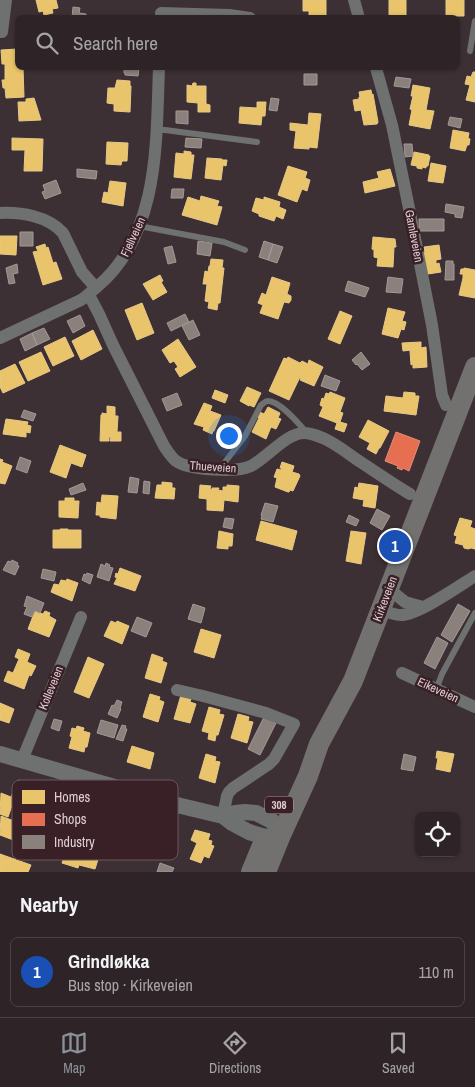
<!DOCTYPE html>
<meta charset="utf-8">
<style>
body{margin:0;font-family:"Archivo Narrow",sans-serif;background:#3a3033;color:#f1f3f6}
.controls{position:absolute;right:15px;bottom:15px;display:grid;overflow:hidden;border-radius:8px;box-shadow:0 1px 4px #0004}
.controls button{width:45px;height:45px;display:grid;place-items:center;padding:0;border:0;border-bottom:1px solid #494144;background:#2e2427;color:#f1f3f6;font:25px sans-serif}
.you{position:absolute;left:228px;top:435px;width:18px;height:18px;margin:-12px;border:4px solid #fff;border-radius:50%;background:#1a73e8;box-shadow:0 0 0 8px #1a73e833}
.badge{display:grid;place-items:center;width:32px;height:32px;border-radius:50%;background:#8c9099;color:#fff;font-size:16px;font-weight:700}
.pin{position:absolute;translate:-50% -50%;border:2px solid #fff;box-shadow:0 1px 5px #0006}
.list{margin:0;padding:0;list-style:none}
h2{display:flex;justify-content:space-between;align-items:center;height:65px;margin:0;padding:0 20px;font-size:21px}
h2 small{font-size:16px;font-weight:400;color:#a7a4a7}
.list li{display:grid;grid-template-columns:32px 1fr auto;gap:15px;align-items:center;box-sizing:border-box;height:70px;margin:0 10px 10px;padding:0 10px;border:1px solid #494144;border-radius:8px}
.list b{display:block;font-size:19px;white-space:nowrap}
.list p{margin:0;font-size:16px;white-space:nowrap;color:#a7a4a7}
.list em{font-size:16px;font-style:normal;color:#a7a4a7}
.icon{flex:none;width:28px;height:28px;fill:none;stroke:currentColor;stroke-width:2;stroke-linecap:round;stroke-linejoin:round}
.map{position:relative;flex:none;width:475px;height:872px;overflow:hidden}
.search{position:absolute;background:#2e2427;box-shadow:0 1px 4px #0004;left:15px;right:15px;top:15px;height:55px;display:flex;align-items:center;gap:12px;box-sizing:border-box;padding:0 18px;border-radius:8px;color:#a7a4a7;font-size:19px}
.sheet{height:145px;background:#2e2427}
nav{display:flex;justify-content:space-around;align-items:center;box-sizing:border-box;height:70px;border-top:1px solid #494144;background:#2e2427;font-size:14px;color:#a7a4a7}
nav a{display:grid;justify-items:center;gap:2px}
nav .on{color:#8c9099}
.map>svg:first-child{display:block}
.homes{fill:#e9c46a;stroke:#e6c789}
.shops{fill:#e76f51;stroke:#e58c78}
.industry{fill:#8a817c;stroke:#a49896}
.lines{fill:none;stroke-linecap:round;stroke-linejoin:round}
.service{stroke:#6e716f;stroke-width:6}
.minor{stroke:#6e716f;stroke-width:12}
.tertiary{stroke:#6e716f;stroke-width:16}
.primary{stroke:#727170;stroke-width:20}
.labels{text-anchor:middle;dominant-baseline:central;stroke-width:5;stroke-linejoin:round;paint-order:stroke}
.shield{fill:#392027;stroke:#ad9a9f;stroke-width:1}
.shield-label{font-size:11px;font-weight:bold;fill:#dfced2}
.street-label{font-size:12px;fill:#dfced2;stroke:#392027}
.key{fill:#392027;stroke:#6b545a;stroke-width:1}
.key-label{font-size:14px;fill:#dfced2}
</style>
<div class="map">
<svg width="475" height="872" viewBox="0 0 475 872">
<rect width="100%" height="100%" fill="#3d3034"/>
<path class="homes" d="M36 0H56L58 8 52 9 53 13 44 15 43 11 39 12Z
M303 0H326V16H309V11H303Z
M389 0H406V18H389Z
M446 0H464V16H446Z
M17 49 18 68H23L24 97 6 98 5 88H3L2 80H5V64H2L1 50Z
M473 72H475V102L466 100 470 85 465 84 467 76 471 77Z
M117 80 130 81V86H131L130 112 114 111V104L107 103 108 88H115Z
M193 83H196V86H206V104L210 105V112H198V103L187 102V85L192 86Z
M413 85 430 88 426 110 434 111 430 129 409 125 412 110 410 109 413 96H411Z
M371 90 372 95 373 94 378 122 377 124 364 125 361 110 355 111 353 100 359 99V97H360L359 92Z
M34 98 41 120 19 121 18 102H26V99Z
M257 102H266L265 116H262L261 125 239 123 240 107 257 108Z
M309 113 321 114 317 148 309 147V149L294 148 296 131 290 130V123L308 125Z
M453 130 469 133 468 138 470 139 469 145H467L465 151 450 148Z
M12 138 43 139 42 171H24L25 150H12Z
M107 142 128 143 127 161H122L121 165 106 164Z
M184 151 191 152V155H194L191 179 174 177 176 153 184 154Z
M414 152 429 155 428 156H430L428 166H426V168L422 167V169L417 168V166L411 165Z
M207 158 222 159V160H227L226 166 223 165 221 180 205 178Z
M431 163 446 166 443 183 428 181Z
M288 166 307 172 305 178 310 180 307 191 302 189 297 202 278 195Z
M390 169 395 186 365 193 363 182 379 178 377 172Z
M110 181 126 183 123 206 102 202 104 192 108 193Z
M201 196 219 201 217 206 222 207 217 225 182 215 188 197 200 201Z
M264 197 280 202 279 207 286 210 283 219 276 216 274 221 259 216V214L252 211 256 198 264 200Z
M0 236H17L16 255 0 254Z
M373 237 395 239 396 247H394L393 267 377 266 378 258 374 257V250L372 249Z
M45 244 46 248 48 247 53 263 56 262 62 279 43 285 33 252 38 251 36 247Z
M439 245 441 259 436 260V264L439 263 441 272 428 274 422 253 425 252 424 247Z
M211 259 223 260 222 268H224L220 303H218L217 310 208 308 209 302 205 301 207 284H203L205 271 208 272 209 266H210Z
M464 268 475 270V298L459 295 463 278V274H460L461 269H464Z
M160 275 163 281 161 282 167 292 153 300 143 284Z
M272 277 290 283 287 294 291 296V300L289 303 284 302 278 319 260 313 263 305 258 303 262 293 266 295Z
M142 303 154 333 137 340 125 310Z
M388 308 405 312 402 321 406 322 404 330 401 329 398 338 382 334Z
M340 311 352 316 340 344 328 339Z
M93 330 102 349 81 360 72 341Z
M65 337 74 356 53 366 44 347Z
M178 339 196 367 180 377 175 369 178 367 174 361 170 363 162 350Z
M421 342V348L426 347 427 367 413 368V364L411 365 410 351 412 350 403 351 402 343Z
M41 352 50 371 28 381 19 362Z
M288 357 300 363 302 361 308 364 309 360 323 367 314 386 300 380 301 378 300 377 289 400 269 391 284 358 287 359Z
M15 364 25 383 3 393 0 387V371Z
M247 387 261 393 254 407 249 405V406L240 401Z
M215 390 228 395 225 403 212 398Z
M330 392 345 398 340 412 343 413 340 422 347 424 344 432 335 429 337 423 319 416 323 407 320 405 322 398 324 399 326 393 329 394Z
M404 392 415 393V396H419L416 415 384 411 386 396 403 398Z
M204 403 212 406 210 411 221 415 214 431H213L212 434 203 430 204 427 194 424Z
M107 406 115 407V416H118L117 432H121V441H110L111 437H109V441H100L101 415H102V413L107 414Z
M268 407 280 413 278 418 281 419 276 429 271 427 266 439 252 432 259 418 257 417 260 412 264 414Z
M6 419 28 422 27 425 31 426 30 433 26 432V437L3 434Z
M368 420 389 431 380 448H379L376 454 367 449 370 443 359 437Z
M60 445 86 455 82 467 71 463 66 478 50 472Z
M0 459 3 460 2 462 12 466 5 484 0 483Z
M282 462 294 466 292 472 299 474 300 476 293 491 290 490 289 492H288L275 487 277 478 274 477 277 469 281 470 282 468H280Z
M162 482 172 483V488H175L174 499 155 498 157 485H162Z
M359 483 378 486 375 508 363 506 364 500 353 498 355 487 358 488Z
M200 485 211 486 210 489 212 490V488H219L218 490 223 491V487H227V485L239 486 238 502 224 500 223 511 207 510V499L199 498Z
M102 495 118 496 116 519 100 517V515H96L97 502 101 503Z
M65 498H74V501H79L78 518 59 517V501H65Z
M460 518 472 521 470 527 475 529V549L471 548 468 549 464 548 463 545 455 543 457 536 454 535Z
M261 521 297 531 292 550 256 540Z
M60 529H68V530H81V548H53V530H60Z
M219 531 233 534 232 546H228V549L217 548Z
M351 531 366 533 361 564 346 561Z
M120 568 141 576 135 591 114 584 117 578 115 577 116 573 118 574Z
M67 579 78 583 72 601 51 592 54 584 59 585 61 580 66 581Z
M35 611 43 614 45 611 50 613 49 616 56 620 49 637 28 629Z
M111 621 116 623 117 621 129 626 122 644 104 636Z
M201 629 221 635 214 658 194 652Z
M18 649 30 654 27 662 36 666 31 676 29 675 24 689 4 681 8 671 13 673 19 659 15 657Z
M152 654 163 658 162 661 167 663 161 683 145 678Z
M88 657 104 664 89 698 74 692Z
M150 694 160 697 159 700 164 702 158 722 143 717Z
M181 695 191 699 190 702 196 704 190 723 174 719Z
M0 703 14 709 9 723 0 720Z
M209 707 220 710 219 714 224 715 218 735H216L215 741 208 739 209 733 202 731Z
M238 714 249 717 248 721 253 722 247 743 231 738Z
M77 726 84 728 83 731 90 733 87 747H85L84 752 69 748 72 737 70 736 72 728 76 729Z
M132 746 154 753 150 769 127 762Z
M437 751 454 754 450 772 436 769 438 758H436Z
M206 754 216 757 215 761 220 762 215 783 199 778Z
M18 780 41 789 34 807 14 800 8 817 0 814 1 793 11 797Z
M1 816 22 824 23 822 29 824 28 826 30 827 24 844 0 835Z
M195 830 210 834 208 840 212 841 211 845 214 846 209 858 204 856 201 863 190 859 197 843 191 840Z
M77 842 96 848 95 852 100 853 95 869 79 865 78 868 62 863 66 849 74 851Z
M0 854 31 865 28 872H0Z"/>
<path class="shops" d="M396 432 420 441 409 471 403 468 402 470 397 468 398 466 385 461Z"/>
<path class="industry" d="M73 7 80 8 79 13 86 14V18H72Z
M124 68H139L138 76 125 75V73H124Z
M304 74H317V85H304Z
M396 77 411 79 409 88 394 86Z
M271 98 279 99 277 111 269 110Z
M176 111H188V124L176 123Z
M450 117 462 119 460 128 448 125Z
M186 138 202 139 201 148 185 147Z
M404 144H412L413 156 405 157Z
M77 169 97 171 96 179 77 177Z
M56 180 61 193 45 199 42 192 45 191 43 185Z
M172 189H184L183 198H171Z
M446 204 464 207 462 218 455 217V214L445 212Z
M419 219H444V231H419Z
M20 232H33V246H20Z
M198 241 212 243 210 256 197 254Z
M264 241 273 244 268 260 259 257Z
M273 244 283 247 277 263 268 260Z
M172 246 176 262 168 264 164 248Z
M446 261H453V264H454V280H445Z
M17 264 18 273 13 274 15 283 9 284 6 268Z
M388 277 403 279 401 293 386 292Z
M348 281 369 288 365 297 345 291Z
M185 314 189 322 171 331 167 323Z
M80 315 85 326 73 333 67 321Z
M193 320 200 335 189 340 182 326Z
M44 328 50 339 37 345 32 333Z
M32 333 37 345 25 351 20 339Z
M361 352 370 364 362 370 357 364 356 365 352 360Z
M325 375 340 381 336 391 321 386Z
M177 393 182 405 167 411 162 399Z
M24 410 36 414 33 421 21 417Z
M20 457 31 461 27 473 16 469Z
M130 477 139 479 137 493 128 492Z
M144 481 150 482 149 494 143 493Z
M83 483 86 490 71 495 69 489Z
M265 503 278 506 273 522 261 519 262 516 261 515Z
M377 509 390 516 382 530 370 523Z
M349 515 359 520 356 526 346 522Z
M225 518 234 519 232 529 223 527Z
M12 560 18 563 17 565 19 566 15 575 3 570 8 561 11 562Z
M106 563 110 565 109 567 113 568 109 581 97 577 101 564 105 566Z
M43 569 56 572 54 581 41 578Z
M87 573 93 575 90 584 82 580 84 574 86 575Z
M27 596 44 603 40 613 35 611 32 617 24 614 27 607 24 606Z
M193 604 205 608 201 623 188 619Z
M458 604 470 611 452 642 441 635Z
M137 617 152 623 146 637 131 631Z
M437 637 448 643 435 669 424 663Z
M117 700 122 702 120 708 121 709 117 718 108 714 112 705 114 706Z
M264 717 276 723 260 755 248 749Z
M54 719 62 721 59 731 51 728Z
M101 720 118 725 114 738 97 733Z
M122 725 126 726 125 729H127L123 741 116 739Z
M404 754 416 757 413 771 401 769Z
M160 863 174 868 172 872H157Z"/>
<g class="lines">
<path class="service" d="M470 51 475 21
M157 130H165L257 142
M139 226 224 242 245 250
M222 469 225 462 245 436 261 405C264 403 265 401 268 401 280 401 299 424 306 432
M436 690 442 674 475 613"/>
<path class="minor" d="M354 0 359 18
M161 13 229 15 250 18
M2 32 6 0
M376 68 392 125 411 218 432 325 442 395 446 405
M0 213C21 212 48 216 63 233L82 272 96 288
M89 295 99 314 113 345 164 446C168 452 171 457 176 461 189 470 236 473 251 466 267 458 287 432 305 433 325 435 343 450 359 461 376 472 393 484 410 494
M0 338 81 300C87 296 92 291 98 286 160 233 156 142 159 68
M389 589 405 602 423 607
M381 610C388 612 394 615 401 615 418 615 459 586 475 576
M402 673 451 696 475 707
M177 690 203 696 266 713 294 724 274 759 269 764 233 788 229 792 227 796 223 816
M22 760 81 617
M49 852 83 779"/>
<path class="tertiary" d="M0 754 177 805 223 816 232 823 249 832 265 837 281 835 272 821 256 813 245 812 235 813 223 816"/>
<path class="primary" d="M251 872 263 843
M266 872 281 835 308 776 319 744 353 681 475 367"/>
</g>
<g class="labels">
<rect class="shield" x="265" y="796.5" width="28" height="17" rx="4"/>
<g class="shield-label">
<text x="279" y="805">308</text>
</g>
<g class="street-label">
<text transform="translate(414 236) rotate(79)">Gamleveien</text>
<text transform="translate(133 237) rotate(-65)">Fjellveien</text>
<text transform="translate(213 467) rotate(4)">Thueveien</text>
<text transform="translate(385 599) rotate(-69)">Kirkeveien</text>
<text transform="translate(51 688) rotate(-68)">Kolleveien</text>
<text transform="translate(438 690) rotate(25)">Eikeveien</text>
</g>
</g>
<rect x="12" y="780" width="166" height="80" rx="8" class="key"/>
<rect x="22" y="790" width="23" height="14" fill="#e9c46a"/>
<rect x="22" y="813" width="23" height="13" fill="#e76f51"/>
<rect x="22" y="835" width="23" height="14" fill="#8a817c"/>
<g class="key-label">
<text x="54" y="802">Homes</text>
<text x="54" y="824">Shops</text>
<text x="54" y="847">Industry</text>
</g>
</svg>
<div class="controls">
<button><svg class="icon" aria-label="locate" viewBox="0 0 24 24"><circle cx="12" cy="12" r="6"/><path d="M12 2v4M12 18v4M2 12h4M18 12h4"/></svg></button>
</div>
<div class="you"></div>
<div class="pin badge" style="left:395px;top:546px;background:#1a4fb4">1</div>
<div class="search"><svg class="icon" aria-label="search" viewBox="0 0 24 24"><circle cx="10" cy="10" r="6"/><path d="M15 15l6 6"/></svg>Search here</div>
</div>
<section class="sheet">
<h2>Nearby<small></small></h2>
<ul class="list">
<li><span class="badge" style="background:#1a4fb4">1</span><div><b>Grindløkka</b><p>Bus stop · Kirkeveien</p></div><em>110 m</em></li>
</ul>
</section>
<nav>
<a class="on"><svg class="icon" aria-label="map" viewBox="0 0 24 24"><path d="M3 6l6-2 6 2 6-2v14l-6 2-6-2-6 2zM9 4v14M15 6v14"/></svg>Map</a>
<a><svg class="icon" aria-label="directions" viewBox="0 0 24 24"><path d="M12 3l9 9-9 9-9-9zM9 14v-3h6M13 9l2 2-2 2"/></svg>Directions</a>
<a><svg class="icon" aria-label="saved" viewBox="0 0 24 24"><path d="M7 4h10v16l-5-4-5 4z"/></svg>Saved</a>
</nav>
